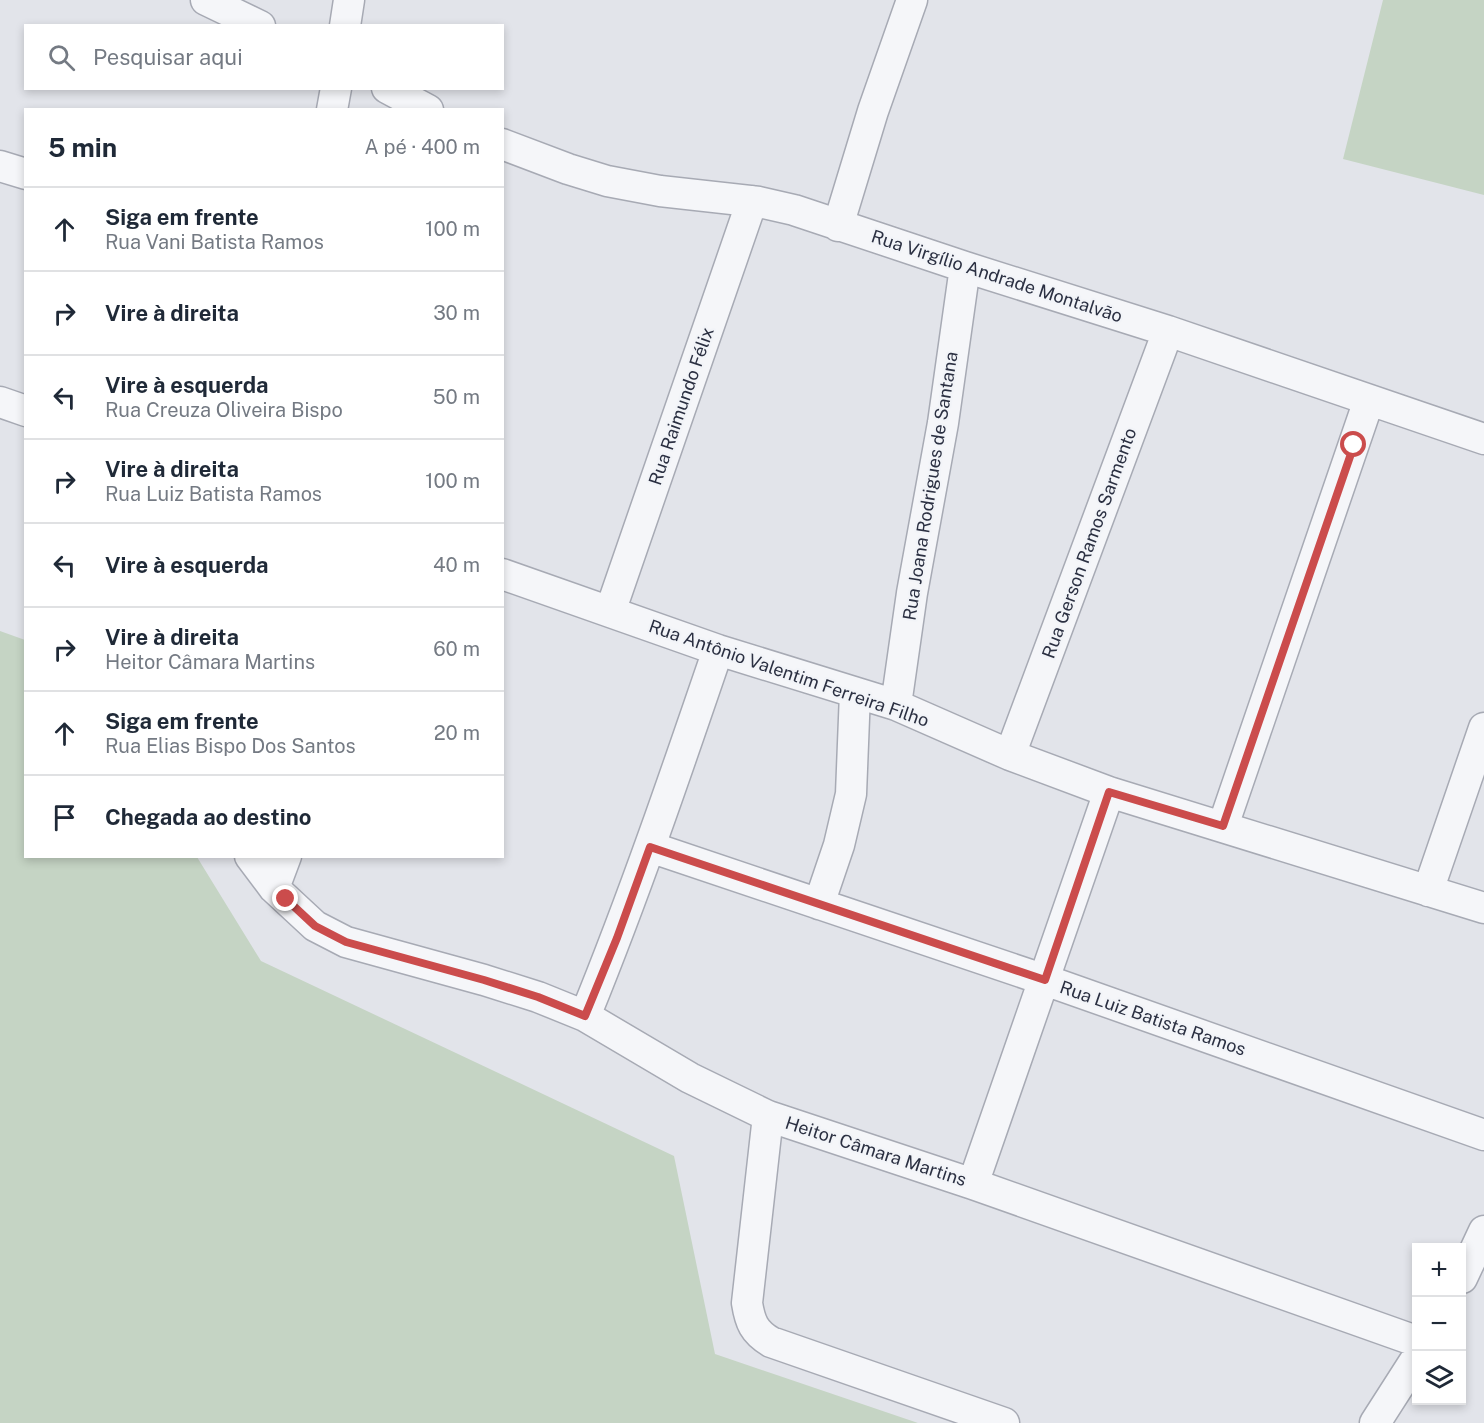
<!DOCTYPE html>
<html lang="pt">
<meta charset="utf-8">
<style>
body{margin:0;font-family:"Public Sans",sans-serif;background:#f2f2f3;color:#1f2937}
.controls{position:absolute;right:18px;bottom:18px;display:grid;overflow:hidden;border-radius:0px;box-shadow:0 3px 9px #0003}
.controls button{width:54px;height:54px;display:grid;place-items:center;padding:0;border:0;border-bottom:2px solid #e0e1e3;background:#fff;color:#1f2937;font:30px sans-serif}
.stop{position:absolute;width:18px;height:18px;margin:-14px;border:4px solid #cb4c4c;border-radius:50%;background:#fff}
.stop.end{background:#cb4c4c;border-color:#fff;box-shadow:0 2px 6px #0008}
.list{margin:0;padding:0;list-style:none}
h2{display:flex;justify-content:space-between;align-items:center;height:78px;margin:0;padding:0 24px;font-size:26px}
h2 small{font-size:20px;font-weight:400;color:#747a83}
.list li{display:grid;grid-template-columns:39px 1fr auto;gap:18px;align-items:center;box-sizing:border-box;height:84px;padding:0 24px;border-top:2px solid #e0e1e3}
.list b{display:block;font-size:22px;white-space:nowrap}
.list p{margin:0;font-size:20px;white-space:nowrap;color:#747a83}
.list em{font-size:20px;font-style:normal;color:#747a83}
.icon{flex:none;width:33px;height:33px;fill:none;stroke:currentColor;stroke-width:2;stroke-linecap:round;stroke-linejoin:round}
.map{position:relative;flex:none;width:1484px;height:1423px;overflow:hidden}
.search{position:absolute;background:#fff;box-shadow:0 3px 9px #0003;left:24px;top:24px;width:480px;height:66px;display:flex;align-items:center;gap:15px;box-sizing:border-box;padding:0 21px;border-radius:0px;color:#747a83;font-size:22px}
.panel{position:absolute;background:#fff;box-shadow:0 3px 9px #0003;left:24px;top:108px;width:480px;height:750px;border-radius:0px}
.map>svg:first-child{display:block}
.green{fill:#c5d4c4}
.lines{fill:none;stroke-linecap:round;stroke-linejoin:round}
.minor-casing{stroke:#a7aab4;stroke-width:33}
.minor{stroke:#f5f6f9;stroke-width:30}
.route{stroke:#cb4c4c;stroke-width:8}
.labels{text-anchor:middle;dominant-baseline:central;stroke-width:4.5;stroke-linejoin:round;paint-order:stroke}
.street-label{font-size:18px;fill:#2b3042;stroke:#f2f4f8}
</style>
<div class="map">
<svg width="1484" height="1423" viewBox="0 0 1484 1423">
<rect width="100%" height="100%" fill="#e2e4ea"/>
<path class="green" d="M1383 0H1484V195L1343 159Z
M0 631 25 640 26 856 197 857 261 961 674 1156 715 1354 918 1423H0Z"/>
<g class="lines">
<defs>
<path id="minor" d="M206 0 260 26
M345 26 349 0
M387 88 428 110
M332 110 336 88
M502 144 568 169 607 181 660 191 759 202 794 210 965 267 1168 331 1484 439
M0 166 26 174
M838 226 873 111 912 0
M0 402 26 411
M502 574 718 650 896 705 1010 755 1109 792 1484 908
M610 612 752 201
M896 705 912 593 943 423 965 267
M1010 755 1168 331
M1223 826 1369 400
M650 847 1045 980 1484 1135
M250 856 274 888 315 926 346 942 484 980 538 997 585 1016 690 1078 768 1116 973 1184 1416 1341
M274 888 286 856
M1428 891 1484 728
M819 904 839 845 851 794 855 693
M585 1016C634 896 676 773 718 650
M768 1116 747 1303C750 1322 754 1332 771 1342L1004 1423
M973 1184 1109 792
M1462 1278 1484 1231
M1375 1423 1416 1359"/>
</defs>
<use href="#minor" class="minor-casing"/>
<use href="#minor" class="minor"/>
</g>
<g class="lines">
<path class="route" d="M286 899 315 926 346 942 484 980 538 997 585 1016 617 938 650 847 1045 980 1109 792 1223 826 1354 445"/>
</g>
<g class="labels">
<g class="street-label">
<text transform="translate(997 276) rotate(18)">Rua Virgílio Andrade Montalvão</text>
<text transform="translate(681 406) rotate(-71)">Rua Raimundo Félix</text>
<text transform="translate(930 486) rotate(-81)">Rua Joana Rodrigues de Santana</text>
<text transform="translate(1089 543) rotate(-70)">Rua Gerson Ramos Sarmento</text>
<text transform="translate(789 673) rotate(19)">Rua Antônio Valentim Ferreira Filho</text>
<text transform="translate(1153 1018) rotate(19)">Rua Luiz Batista Ramos</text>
<text transform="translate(876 1151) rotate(18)">Heitor Câmara Martins</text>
</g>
</g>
</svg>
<div class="controls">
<button>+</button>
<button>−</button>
<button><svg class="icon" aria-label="layers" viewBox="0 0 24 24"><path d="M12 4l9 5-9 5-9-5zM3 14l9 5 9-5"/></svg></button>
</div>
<div class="stop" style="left:1354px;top:445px"></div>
<div class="stop end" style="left:286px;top:899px"></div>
<div class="search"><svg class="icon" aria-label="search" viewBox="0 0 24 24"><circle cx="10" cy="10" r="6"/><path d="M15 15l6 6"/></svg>Pesquisar aqui</div>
<section class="panel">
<h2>5 min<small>A pé · 400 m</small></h2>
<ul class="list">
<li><svg class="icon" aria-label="ahead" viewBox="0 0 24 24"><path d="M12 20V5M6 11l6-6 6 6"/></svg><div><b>Siga em frente</b><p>Rua Vani Batista Ramos</p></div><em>100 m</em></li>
<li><svg class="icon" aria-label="right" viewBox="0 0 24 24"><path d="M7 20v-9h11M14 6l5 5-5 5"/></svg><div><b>Vire à direita</b></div><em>30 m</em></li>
<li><svg class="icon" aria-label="left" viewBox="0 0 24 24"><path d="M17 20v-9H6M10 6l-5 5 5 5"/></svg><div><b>Vire à esquerda</b><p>Rua Creuza Oliveira Bispo</p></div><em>50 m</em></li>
<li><svg class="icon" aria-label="right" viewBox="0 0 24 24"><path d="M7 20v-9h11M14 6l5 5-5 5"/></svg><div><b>Vire à direita</b><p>Rua Luiz Batista Ramos</p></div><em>100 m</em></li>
<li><svg class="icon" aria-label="left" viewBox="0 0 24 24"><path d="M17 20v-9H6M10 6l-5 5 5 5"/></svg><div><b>Vire à esquerda</b></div><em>40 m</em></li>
<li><svg class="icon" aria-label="right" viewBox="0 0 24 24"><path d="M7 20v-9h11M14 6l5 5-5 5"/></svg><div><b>Vire à direita</b><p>Heitor Câmara Martins</p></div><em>60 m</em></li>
<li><svg class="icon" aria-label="ahead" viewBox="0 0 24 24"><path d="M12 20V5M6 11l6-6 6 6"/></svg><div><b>Siga em frente</b><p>Rua Elias Bispo Dos Santos</p></div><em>20 m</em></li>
<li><svg class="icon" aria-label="arrive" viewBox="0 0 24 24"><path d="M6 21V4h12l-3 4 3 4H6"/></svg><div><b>Chegada ao destino</b></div></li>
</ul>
</section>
</div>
